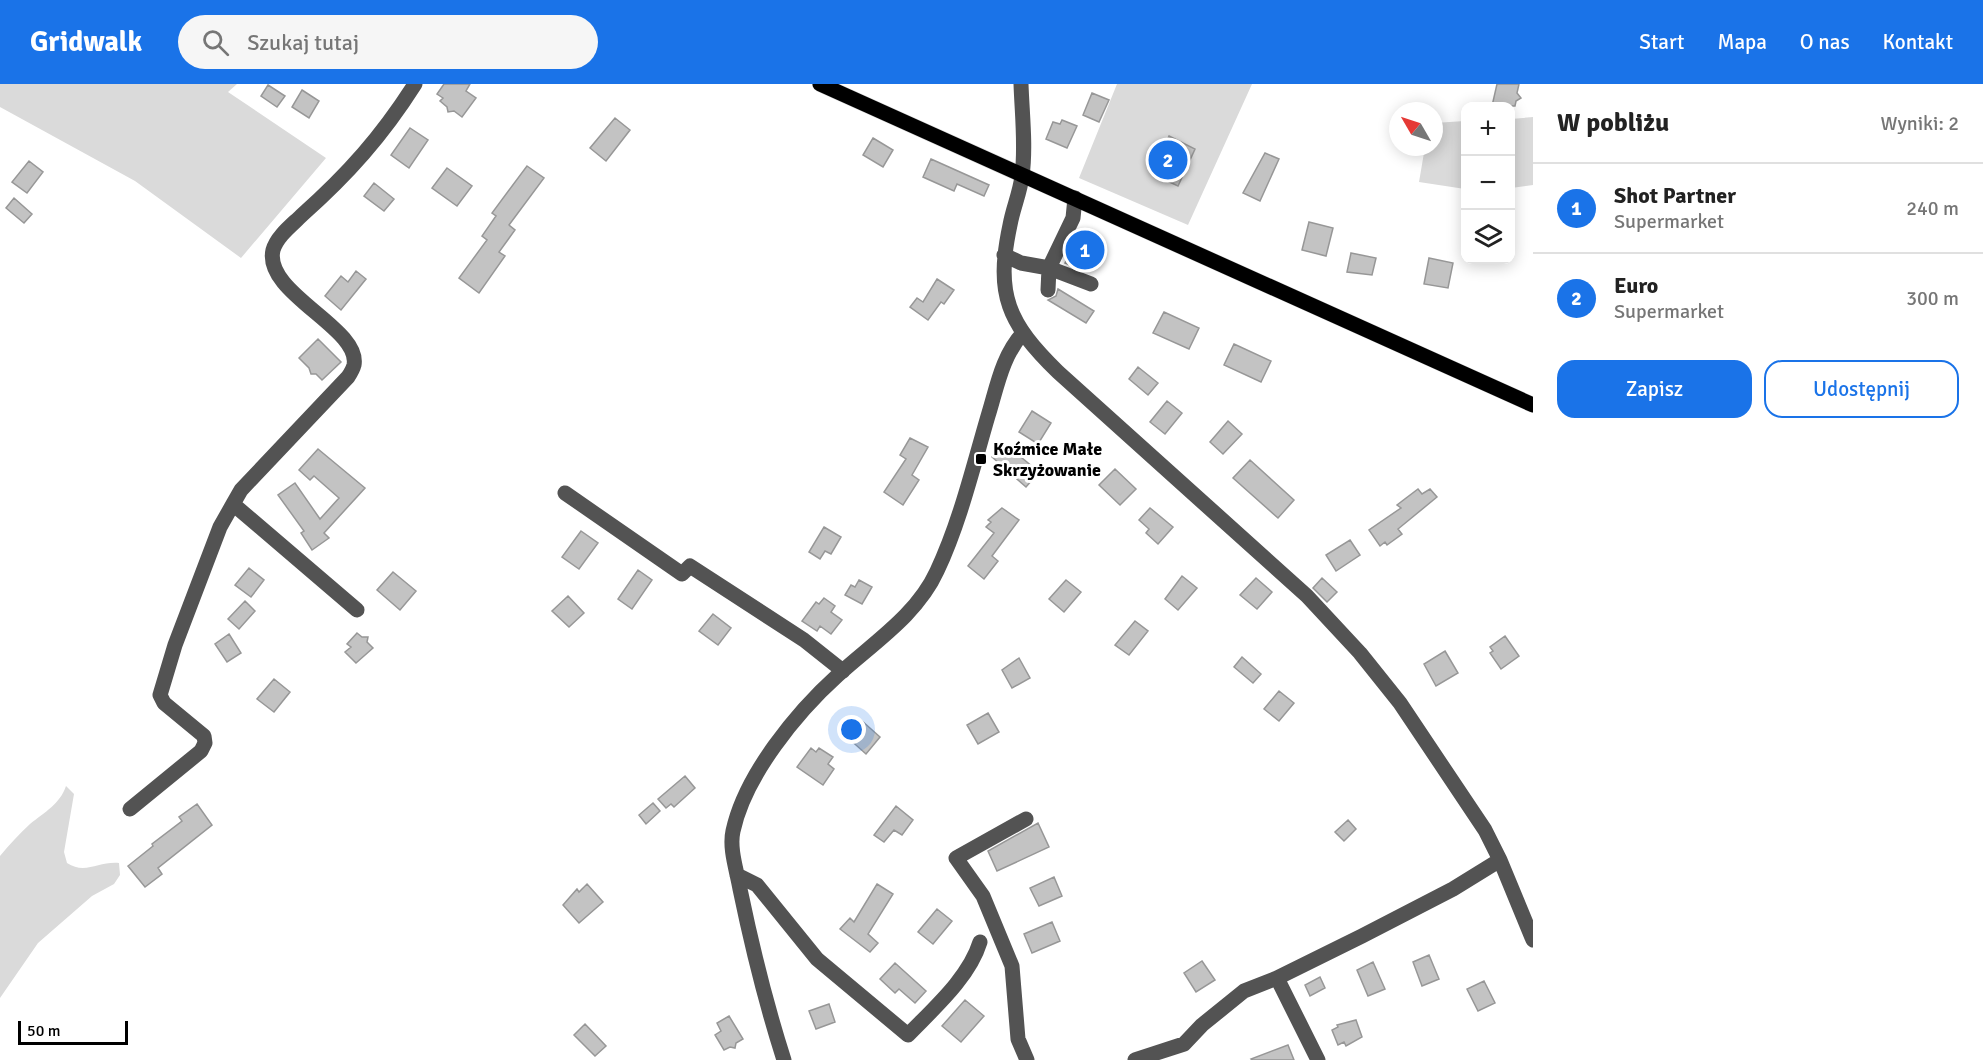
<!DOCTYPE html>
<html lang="pl">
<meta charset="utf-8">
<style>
body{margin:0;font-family:Signika,sans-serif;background:#f6f6f6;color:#222}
.controls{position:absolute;right:18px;top:18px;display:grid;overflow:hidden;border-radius:12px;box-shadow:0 3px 15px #0003}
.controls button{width:54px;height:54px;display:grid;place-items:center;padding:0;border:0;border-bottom:2px solid #e0e0e0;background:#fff;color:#222;font:30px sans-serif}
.compass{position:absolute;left:1389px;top:18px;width:54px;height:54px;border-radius:50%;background:#fff;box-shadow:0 3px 15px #0003;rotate:309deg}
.scale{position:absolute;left:18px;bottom:15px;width:110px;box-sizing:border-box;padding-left:6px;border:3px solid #000;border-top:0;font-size:16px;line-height:21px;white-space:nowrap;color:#000;-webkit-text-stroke:4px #fff;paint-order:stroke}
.you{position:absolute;left:852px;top:646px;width:21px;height:21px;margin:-15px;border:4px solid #fff;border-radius:50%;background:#1a73e8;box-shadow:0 0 0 9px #1a73e833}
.badge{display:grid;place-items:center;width:39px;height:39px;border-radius:50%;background:#1a73e8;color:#fff;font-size:20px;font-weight:700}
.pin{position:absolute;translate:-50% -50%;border:3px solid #fff;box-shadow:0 2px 6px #0006}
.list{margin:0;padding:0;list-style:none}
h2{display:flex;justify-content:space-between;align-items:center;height:78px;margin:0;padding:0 24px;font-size:26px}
h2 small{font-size:20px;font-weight:400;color:#767676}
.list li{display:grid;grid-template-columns:39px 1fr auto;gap:18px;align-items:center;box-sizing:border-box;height:90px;padding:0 24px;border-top:2px solid #e0e0e0}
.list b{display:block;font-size:22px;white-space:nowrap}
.list p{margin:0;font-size:20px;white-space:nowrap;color:#767676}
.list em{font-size:20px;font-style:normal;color:#767676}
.actions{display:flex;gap:12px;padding:18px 24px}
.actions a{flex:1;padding:14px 0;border:2px solid #1a73e8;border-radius:18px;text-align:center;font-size:21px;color:#1a73e8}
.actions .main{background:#1a73e8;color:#fff}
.icon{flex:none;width:33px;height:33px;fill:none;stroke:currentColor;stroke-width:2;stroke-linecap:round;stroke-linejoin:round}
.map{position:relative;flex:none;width:1533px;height:976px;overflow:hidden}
header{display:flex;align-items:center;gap:36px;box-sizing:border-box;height:84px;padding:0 30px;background:#1a73e8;color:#fff}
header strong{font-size:28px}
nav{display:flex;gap:33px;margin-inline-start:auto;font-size:21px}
.search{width:420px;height:54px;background:#f6f6f6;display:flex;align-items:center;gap:15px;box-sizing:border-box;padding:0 21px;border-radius:33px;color:#767676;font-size:22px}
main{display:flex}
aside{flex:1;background:#fff}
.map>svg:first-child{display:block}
.green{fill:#dadada}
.building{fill:#c3c3c3;stroke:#979797;stroke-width:1.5}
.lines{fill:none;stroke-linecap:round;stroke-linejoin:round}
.major-casing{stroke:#dbdbdb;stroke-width:16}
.minor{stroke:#535353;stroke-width:15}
.major{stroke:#000;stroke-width:15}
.poi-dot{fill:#000;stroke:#fff;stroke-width:2}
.labels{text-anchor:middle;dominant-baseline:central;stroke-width:6;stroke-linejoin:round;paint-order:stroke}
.poi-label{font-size:18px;font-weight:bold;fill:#000;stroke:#fff;text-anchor:start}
</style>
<header>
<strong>Gridwalk</strong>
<div class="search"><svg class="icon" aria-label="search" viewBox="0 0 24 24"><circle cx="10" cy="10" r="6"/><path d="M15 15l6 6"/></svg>Szukaj tutaj</div>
<nav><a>Start</a><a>Mapa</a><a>O nas</a><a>Kontakt</a></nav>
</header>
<main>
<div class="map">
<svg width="1533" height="976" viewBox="0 0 1533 976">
<rect width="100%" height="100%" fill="#fff"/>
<path class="green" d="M0 0H237L228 8 326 74 241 174 135 97 0 23Z
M1117 0H1252L1188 141 1079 94Z
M1533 33V101L1511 104V35Z
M1465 37V105L1419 98 1425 63H1434V39Z
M66 702 74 710 64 768 67 779C85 791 99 777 119 779L120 791 114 800 92 812 38 859 0 914V772C9 761 19 750 30 740 45 728 60 720 66 702Z"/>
<path class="building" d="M444 0H470L466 7 476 14 462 33 454 27 448 28 447 23 440 17 443 14 437 10Z
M1497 0H1519L1517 9 1521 14 1516 17 1515 22H1492Z
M268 1 285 12 277 23 261 12Z
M302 6 319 17 309 34 292 23Z
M1092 9 1109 16 1099 38 1083 31Z
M615 34 630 46 606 77 590 64Z
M1062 36 1077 42 1067 64 1046 55 1053 38 1060 40Z
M410 44 428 56 409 84 391 71Z
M1169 52 1195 65 1178 102 1152 90Z
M873 54 893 66 883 83 863 71Z
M1265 69 1279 75 1260 117 1243 109Z
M931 75 989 101 984 112 957 100 954 107 923 93Z
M29 77 43 88 27 109 12 98Z
M527 82 544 94 509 141 515 146 499 168 505 172 479 209 459 194 487 156 482 152 496 132 492 129Z
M447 84 472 102 457 122 432 104Z
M374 99 394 115 384 127 364 112Z
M14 114 32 130 24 139 6 124Z
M1309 138 1333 144 1326 172 1302 166Z
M1081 157 1095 163 1085 186 1065 179 1074 159Z
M1351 169 1376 174 1372 191 1347 188Z
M1429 174 1453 179 1448 204 1424 200Z
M356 187 366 195 341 226 325 212 341 192 348 198Z
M937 195 954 206 944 220 941 218 928 236 910 223 917 214 923 218Z
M1058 205 1094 227 1086 239 1048 216 1056 212Z
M1164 228 1199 244 1189 265 1153 249Z
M318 255 341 278 322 296 316 290H311L309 284 299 274Z
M1234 260 1271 277 1261 298 1224 281Z
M1138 283 1158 299 1148 311 1129 295Z
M1167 317 1182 329 1165 350 1150 338Z
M1032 327 1051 339 1038 360 1019 348Z
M1228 337 1242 350 1223 370 1210 358Z
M910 354 928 363 912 391 919 396 903 421 884 408 906 375 900 371Z
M1004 359 1039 388 1026 403 992 373Z
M318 365 365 404 324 449 329 454 312 466 301 449 304 447 278 411 295 399 320 435 339 414 314 392 310 396 299 386Z
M1250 376 1294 416 1278 434 1233 394Z
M1115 385 1136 405 1120 421 1099 401Z
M1418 405 1422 410 1430 405 1437 413 1398 445 1402 450 1387 461 1385 458 1380 462 1369 446 1401 424 1397 421Z
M1002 424 1019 436 992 472 998 477 984 495 968 482 994 449 986 443 991 438 988 436Z
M1150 424 1173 443 1158 460 1146 449 1149 445 1139 436Z
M824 443 841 453 831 470 825 467 820 475 809 468Z
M581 447 598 459 579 485 562 473Z
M1350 456 1360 471 1336 487 1326 471Z
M249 484 264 496 251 513 235 501Z
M638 486 652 496 632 525 618 515Z
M393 488 416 507 400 526 377 506Z
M1182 492 1197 504 1178 526 1165 515Z
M1256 494 1272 508 1257 525 1240 511Z
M1322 494 1337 508 1327 518 1313 504Z
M859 496 872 503 862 520 845 511 851 501 855 503Z
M1066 496 1081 508 1064 528 1049 515Z
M568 512 584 529 569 543 552 527Z
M824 514 835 522 831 528 842 536 831 550 820 542 817 547 802 537 816 518 819 520Z
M245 517 255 527 239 545 228 535Z
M713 530 731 544 718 561 699 547Z
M1135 537 1148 547 1129 571 1115 561Z
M357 549 362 553H368L367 558 373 564 356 579 345 568 351 563 347 560Z
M229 550 241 569 227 578 215 560Z
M1505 552 1519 572 1501 585 1490 569 1493 567 1490 563Z
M1445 567 1458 589 1436 602 1424 580Z
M1242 573 1261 590 1253 599 1234 583Z
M1019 574 1030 594 1012 604 1002 586Z
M274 595 290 608 274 628 257 615Z
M1279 607 1294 619 1279 637 1264 625Z
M988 629 999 648 978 660 967 641Z
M861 636 880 653 866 670 847 653Z
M811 664 816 668 819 664 833 673 828 680 834 685 823 701 797 683Z
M685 692 695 704 674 723 671 720 666 724 658 715Z
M653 719 660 727 646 740 639 731Z
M197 720 212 741 158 784 162 790 145 803 128 782 153 762 152 760 182 737 179 733Z
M896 722 913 736 902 751 894 746 884 758 874 751Z
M1348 736 1356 745 1344 757 1335 748Z
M1038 739 1049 763 997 787 988 767Z
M1054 793 1062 812 1039 822 1030 804Z
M587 800 603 818 579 839 563 821 577 805 579 808Z
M877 800 893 810 868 850 878 859 870 868 840 845 850 834 854 838Z
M937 825 952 837 933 860 918 848Z
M1052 838 1060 857 1032 869 1024 850Z
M1429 871 1439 895 1422 902 1413 878Z
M1202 877 1215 896 1196 908 1184 889Z
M1373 878 1385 905 1368 912 1357 886Z
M895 879 926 907 915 919 899 905 895 909 880 895Z
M1320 893 1325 904 1310 912 1305 901Z
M1484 897 1495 919 1478 927 1467 905Z
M965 916 984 932 961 958 942 942Z
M829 920 835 938 816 945 809 927Z
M729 932 743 955 736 959 735 964 730 963 724 966 715 951 721 947 717 939Z
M1356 936 1362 953 1346 962 1344 958 1338 961 1332 946 1338 943 1337 941Z
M585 940 606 962 595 972 574 951Z
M1288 961 1294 976H1252L1251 975Z"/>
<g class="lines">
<defs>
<path id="major" d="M820 0 1533 321"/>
</defs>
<use href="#major" class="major-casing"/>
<path class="minor" d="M1021 0C1022 30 1026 62 1022 92 1020 109 1013 124 1010 141 995 211 1008 239 1058 288L1307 512 1360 569 1400 619 1485 746 1500 776 1533 856
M1075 114 1073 134 1049 184 1091 200
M1004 171 1021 179 1049 184 1048 206
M565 409 682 490 690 482 804 556 843 587
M233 420 357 526
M130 725 201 667 205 659 204 652 164 619 160 611 175 561 220 443 233 420 241 406 348 293C350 290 353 285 354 281 361 244 263 209 273 166 277 152 292 141 302 131 348 90 382 52 415 0
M1026 735 956 774 983 812 1012 882 1018 955 1027 976
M737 791 757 801 817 875 908 951C933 925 969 894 980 858
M1277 894 1318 976
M784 976C766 920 752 863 740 805 737 787 729 765 733 747 745 691 797 628 838 591 873 559 917 531 937 487 960 438 973 383 988 332 997 303 1002 272 1023 249
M1135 976 1184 960 1202 941 1244 907 1277 894 1362 852 1453 805 1500 776"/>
<use href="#major" class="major"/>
</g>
<rect class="poi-dot" x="975" y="369" width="12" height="12" rx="3"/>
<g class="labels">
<g class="poi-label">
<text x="993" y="365">Koźmice Małe<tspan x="993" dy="21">Skrzyżowanie</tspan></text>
</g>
</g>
</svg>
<div class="controls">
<button>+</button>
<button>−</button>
<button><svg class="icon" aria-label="layers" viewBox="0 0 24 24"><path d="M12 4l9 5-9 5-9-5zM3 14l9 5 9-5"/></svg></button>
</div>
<svg class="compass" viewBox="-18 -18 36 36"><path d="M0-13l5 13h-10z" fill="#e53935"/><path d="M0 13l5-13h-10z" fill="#767676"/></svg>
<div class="scale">50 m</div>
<div class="you"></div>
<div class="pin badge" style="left:1085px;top:166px">1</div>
<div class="pin badge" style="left:1168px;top:76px">2</div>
</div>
<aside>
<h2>W pobliżu<small>Wyniki: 2</small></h2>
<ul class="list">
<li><span class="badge">1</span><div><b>Shot Partner</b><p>Supermarket</p></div><em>240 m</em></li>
<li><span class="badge">2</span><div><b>Euro</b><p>Supermarket</p></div><em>300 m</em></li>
</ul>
<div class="actions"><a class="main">Zapisz</a><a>Udostępnij</a></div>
</aside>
</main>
